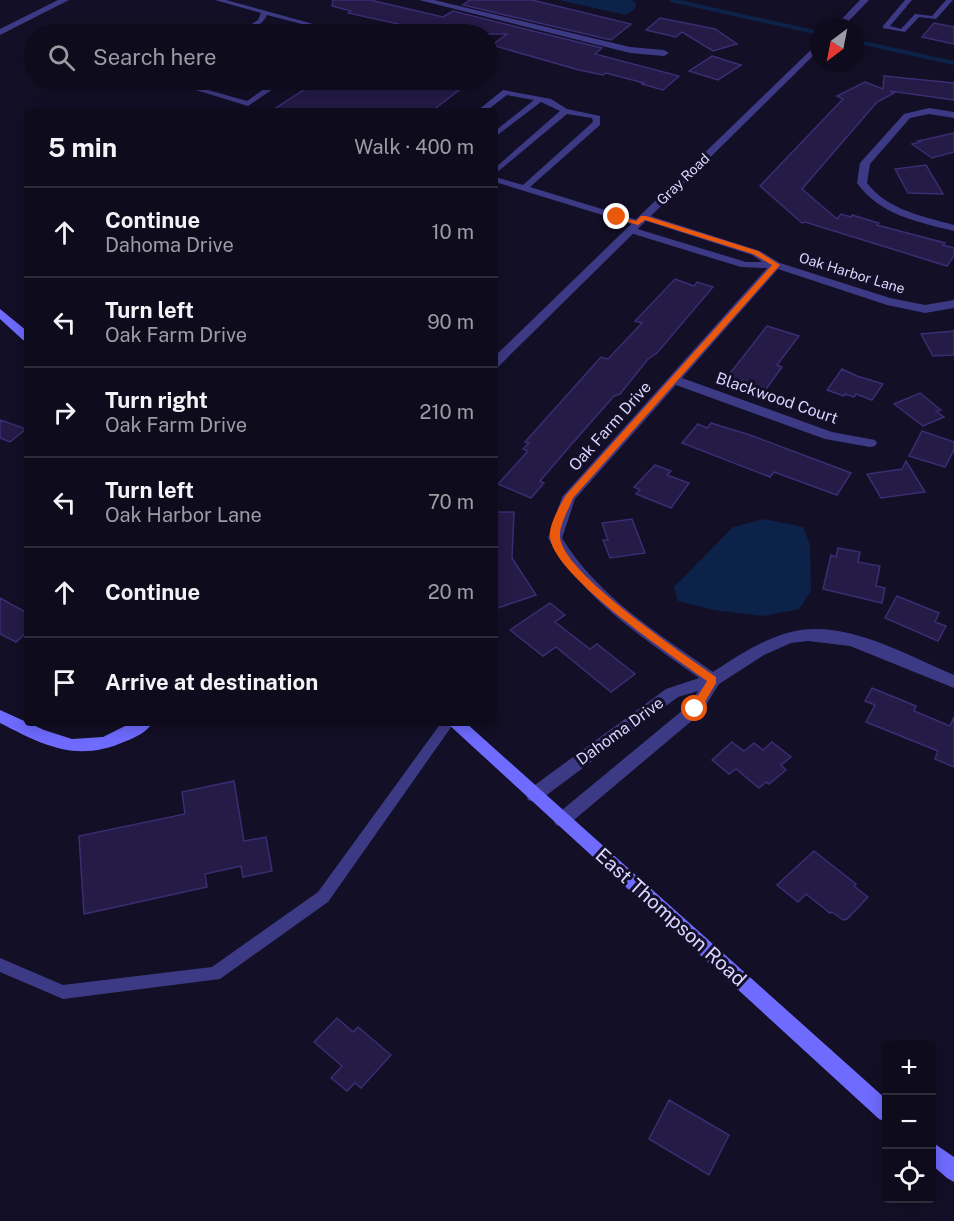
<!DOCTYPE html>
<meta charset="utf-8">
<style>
body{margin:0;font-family:"Public Sans",sans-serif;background:#1c1929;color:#f1f3f6}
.controls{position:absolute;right:18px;bottom:18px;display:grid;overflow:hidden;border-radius:6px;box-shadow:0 3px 15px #0003}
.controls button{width:54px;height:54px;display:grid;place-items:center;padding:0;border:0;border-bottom:2px solid #2e2b3b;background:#0e0b1c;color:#f1f3f6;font:30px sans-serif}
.compass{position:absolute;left:810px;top:18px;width:54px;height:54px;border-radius:50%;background:#0e0b1c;box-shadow:0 3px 15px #0003;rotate:212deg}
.stop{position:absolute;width:18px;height:18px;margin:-14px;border:4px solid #ea580c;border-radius:50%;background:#fff}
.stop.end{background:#ea580c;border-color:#fff;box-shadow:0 2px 6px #0008}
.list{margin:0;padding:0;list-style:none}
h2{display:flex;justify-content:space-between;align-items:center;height:78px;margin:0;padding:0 24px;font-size:26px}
h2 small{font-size:20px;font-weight:400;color:#9b9ba3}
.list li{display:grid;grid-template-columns:39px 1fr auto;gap:18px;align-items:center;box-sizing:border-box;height:90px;padding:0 24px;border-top:2px solid #2e2b3b}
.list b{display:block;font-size:22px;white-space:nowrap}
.list p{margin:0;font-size:20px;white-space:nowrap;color:#9b9ba3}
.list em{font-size:20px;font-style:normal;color:#9b9ba3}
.icon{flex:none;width:33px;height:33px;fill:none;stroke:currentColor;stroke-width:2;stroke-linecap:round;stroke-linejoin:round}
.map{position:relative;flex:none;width:954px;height:1221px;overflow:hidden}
.search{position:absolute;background:#0e0b1c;box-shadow:0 3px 15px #0003;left:24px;top:24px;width:474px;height:66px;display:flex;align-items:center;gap:15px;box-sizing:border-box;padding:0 21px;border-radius:33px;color:#9b9ba3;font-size:22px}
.panel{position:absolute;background:#0e0b1c;box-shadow:0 3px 15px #0003;left:24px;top:108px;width:474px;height:618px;border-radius:6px}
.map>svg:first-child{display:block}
.water{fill:#0c2248}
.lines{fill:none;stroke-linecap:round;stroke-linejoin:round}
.stream{stroke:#0c2248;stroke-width:4}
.building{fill:#241b47;stroke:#3b2d73;stroke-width:1.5}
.service{fill:#3d3a85;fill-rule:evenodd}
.minor{fill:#3d3a85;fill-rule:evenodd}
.tertiary{fill:#3d3a85;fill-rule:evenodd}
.secondary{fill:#6f6bff;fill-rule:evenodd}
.route{fill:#ea580c}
.labels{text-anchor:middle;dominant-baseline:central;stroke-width:6;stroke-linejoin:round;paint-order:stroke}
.far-street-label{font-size:14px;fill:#d9d4ff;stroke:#130f26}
.street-label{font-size:16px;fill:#d9d4ff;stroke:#130f26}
.near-street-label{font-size:20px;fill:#d9d4ff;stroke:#130f26}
</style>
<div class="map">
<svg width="954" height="1221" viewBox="0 0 954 1221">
<rect width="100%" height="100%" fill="#130f26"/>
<path class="water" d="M558 0H631L635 2 636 8 626 15Z
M764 519 803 527 810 545 811 591 799 609 763 616 714 610 678 601 674 587 733 527Z"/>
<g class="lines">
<path class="stream" d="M671 0 819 33
M855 41 954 63"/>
</g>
<path class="building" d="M333 0H370L443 17 453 11 602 48 595 54 679 76 663 90 642 84 644 83 606 73 603 75 579 70 492 45 507 34H444L348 13 351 11 332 6Z
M470 0H532L631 24 611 40 463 5Z
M660 18 715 29 737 44 713 51 682 32 676 37 646 30Z
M934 23 954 27V44L922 37Z
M712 56 741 65 718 80 689 71Z
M884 76 954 83V100L890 91 894 93 877 102 802 189 837 219 841 214 851 217 852 215 879 223 877 225 945 243 943 245 954 248V256L947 266 805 222 802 223 760 186 843 99 837 96 865 82 883 89Z
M319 80H472L432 111H271Z
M954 133V152L932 158 912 144 920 142 918 141Z
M926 165 943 194 908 193 895 169Z
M675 279 694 286 697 282 713 287 657 353 648 359 620 394 614 396 570 446 540 481 544 483 531 498 498 484 528 451 523 449 529 443 525 442 601 357 608 359 642 323 635 321Z
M767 326 799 336 777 365 782 367 766 389 728 376Z
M954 331V355L933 356 921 334Z
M842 369 857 376 883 384 872 400 856 394 854 397 845 394 844 396 827 390Z
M920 393 941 410 936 411 944 417 923 426 894 404Z
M0 420 26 429 10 442 0 438Z
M711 423 750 435 851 473 837 495 774 472 770 477 682 443 698 424 707 428Z
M922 431 954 442V450L945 467 909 456Z
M906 461 925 492 881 498 867 474 902 469Z
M655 465 671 471 667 475 689 483 671 508 636 494 640 490 634 487Z
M495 512H514L512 558 536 595 495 609Z
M632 519 645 553 610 558 603 540H608L602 523Z
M838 548 860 552 858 562 880 566 876 586 885 588 882 603 823 589 831 555 836 557Z
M897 596 939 613 935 622 946 626 938 641 885 618Z
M0 598 27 613V632L16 642 0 634Z
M550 603 565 615 555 622 590 649 597 644 635 674 611 692 556 647 543 656 510 630Z
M872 688 916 706 914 711 950 726 954 717V767L935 759 938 751 866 722 875 705 865 701Z
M732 742 744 751 754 743 763 750 772 742 791 757 781 765 786 770 769 784 766 782 759 788 736 769 729 774 712 760Z
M234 781 244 841 266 837 272 871 243 877 241 866 205 874 207 887 84 914 79 836 185 814 182 792Z
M814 851 856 884 854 886 868 897 847 919 843 920 832 912 830 913 806 894 798 902 777 885Z
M337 1018 353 1032 358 1027 391 1055 361 1088 355 1083 347 1091 331 1078 342 1066 314 1042Z
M669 1100 729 1135 709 1175 649 1139Z"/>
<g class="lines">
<path class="service" d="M215 0H226L350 34H340L267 15C262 26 247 34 235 34L258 20 261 13Z
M905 0H912L890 26 901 29 915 14 932 16 946 0H953L936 19 919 17 905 32 883 28V26Z
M163 80H173L247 101 264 89 259 85 244 82V80L264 81 273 89 248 106Z
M503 90 551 99 567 109 600 116V125L530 187 641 221V225H635L495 182V177L523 185 593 122 592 118 567 114 495 174V168L560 111 541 102 495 137V131L534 100 507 95 486 111H477Z
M441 723H454L328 902 220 979 63 999 0 972V958L63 985 212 967 318 892Z"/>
<path class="minor" d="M58 0H69L0 35V29Z
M419 0H434L630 47 664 50 669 53 664 56 630 53Z
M929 108 954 112V118L929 114 910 118 870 164 867 183C888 210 922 216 954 225V231C918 222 880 215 857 183L860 163 904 114Z
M644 214 760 251 780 263 890 298 925 305 954 300V308L925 313 887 305 778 269 682 378 832 432 875 440 877 443 875 446 870 447 825 439 676 385 575 499 562 538C598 597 658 633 713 672 736 657 760 641 787 633 842 617 904 654 954 675V688L850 646 808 641 791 643 764 655 719 684 701 713 568 825 562 827 556 825 553 820 556 815 689 705 698 691 678 697 540 800 534 802 528 800 526 795 528 790 666 689 699 678C642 637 584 600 548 538L562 497 767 268 741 267 627 232V228L631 227 746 262H762L752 255 640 219 639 217Z"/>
<path class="tertiary" d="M860 0H869L843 27H834Z
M819 42V50L499 366 495 367V356Z"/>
<path class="secondary" d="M0 309 27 331V341L23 340 0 319Z
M0 710 44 730 72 739 103 737 131 723H152C148 731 135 738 126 741 77 763 45 746 0 723Z
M447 723H466L886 1099V1122L879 1119Z
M932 1142 954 1157V1182L947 1178 932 1165Z"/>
</g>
<path class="route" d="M614 215 636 221 641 216H646L758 251 780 265 573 498C569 509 559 525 560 537 562 573 685 655 716 677V683L699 712 695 713 690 709 707 681C673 656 556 578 550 538 548 526 560 505 566 495L772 265 753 254 645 220 638 225 614 218Z"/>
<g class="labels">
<g class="far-street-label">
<text transform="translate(683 179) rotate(-44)">Gray Road</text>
<text transform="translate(852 273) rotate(17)">Oak Harbor Lane</text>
</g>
<g class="street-label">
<text transform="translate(777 398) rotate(19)">Blackwood Court</text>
<text transform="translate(610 426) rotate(-48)">Oak Farm Drive</text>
<text transform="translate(620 731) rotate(-36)">Dahoma Drive</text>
</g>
<g class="near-street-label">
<text transform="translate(671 917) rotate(42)">East Thompson Road</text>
</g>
</g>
</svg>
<div class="controls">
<button>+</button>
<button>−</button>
<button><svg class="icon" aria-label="locate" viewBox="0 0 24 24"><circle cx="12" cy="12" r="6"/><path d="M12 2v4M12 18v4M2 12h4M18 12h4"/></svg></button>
</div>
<svg class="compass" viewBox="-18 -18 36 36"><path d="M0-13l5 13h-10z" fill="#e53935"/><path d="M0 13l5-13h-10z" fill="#9b9ba3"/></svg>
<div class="stop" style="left:695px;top:709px"></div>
<div class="stop end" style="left:617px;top:217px"></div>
<div class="search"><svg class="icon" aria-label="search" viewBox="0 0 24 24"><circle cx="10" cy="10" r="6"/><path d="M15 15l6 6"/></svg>Search here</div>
<section class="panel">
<h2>5 min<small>Walk · 400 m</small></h2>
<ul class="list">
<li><svg class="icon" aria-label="ahead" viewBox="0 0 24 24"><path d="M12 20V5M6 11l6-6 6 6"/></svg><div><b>Continue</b><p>Dahoma Drive</p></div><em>10 m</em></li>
<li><svg class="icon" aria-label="left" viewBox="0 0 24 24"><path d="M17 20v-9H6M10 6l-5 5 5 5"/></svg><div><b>Turn left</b><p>Oak Farm Drive</p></div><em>90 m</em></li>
<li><svg class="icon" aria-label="right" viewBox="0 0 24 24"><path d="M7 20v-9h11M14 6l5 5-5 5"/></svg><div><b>Turn right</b><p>Oak Farm Drive</p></div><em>210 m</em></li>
<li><svg class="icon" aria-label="left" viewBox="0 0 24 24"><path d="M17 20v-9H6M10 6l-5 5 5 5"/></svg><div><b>Turn left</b><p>Oak Harbor Lane</p></div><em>70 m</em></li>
<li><svg class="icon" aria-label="ahead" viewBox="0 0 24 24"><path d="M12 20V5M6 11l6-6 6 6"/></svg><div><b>Continue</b></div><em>20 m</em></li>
<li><svg class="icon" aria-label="arrive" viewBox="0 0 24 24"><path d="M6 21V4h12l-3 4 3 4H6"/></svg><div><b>Arrive at destination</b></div></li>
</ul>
</section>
</div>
